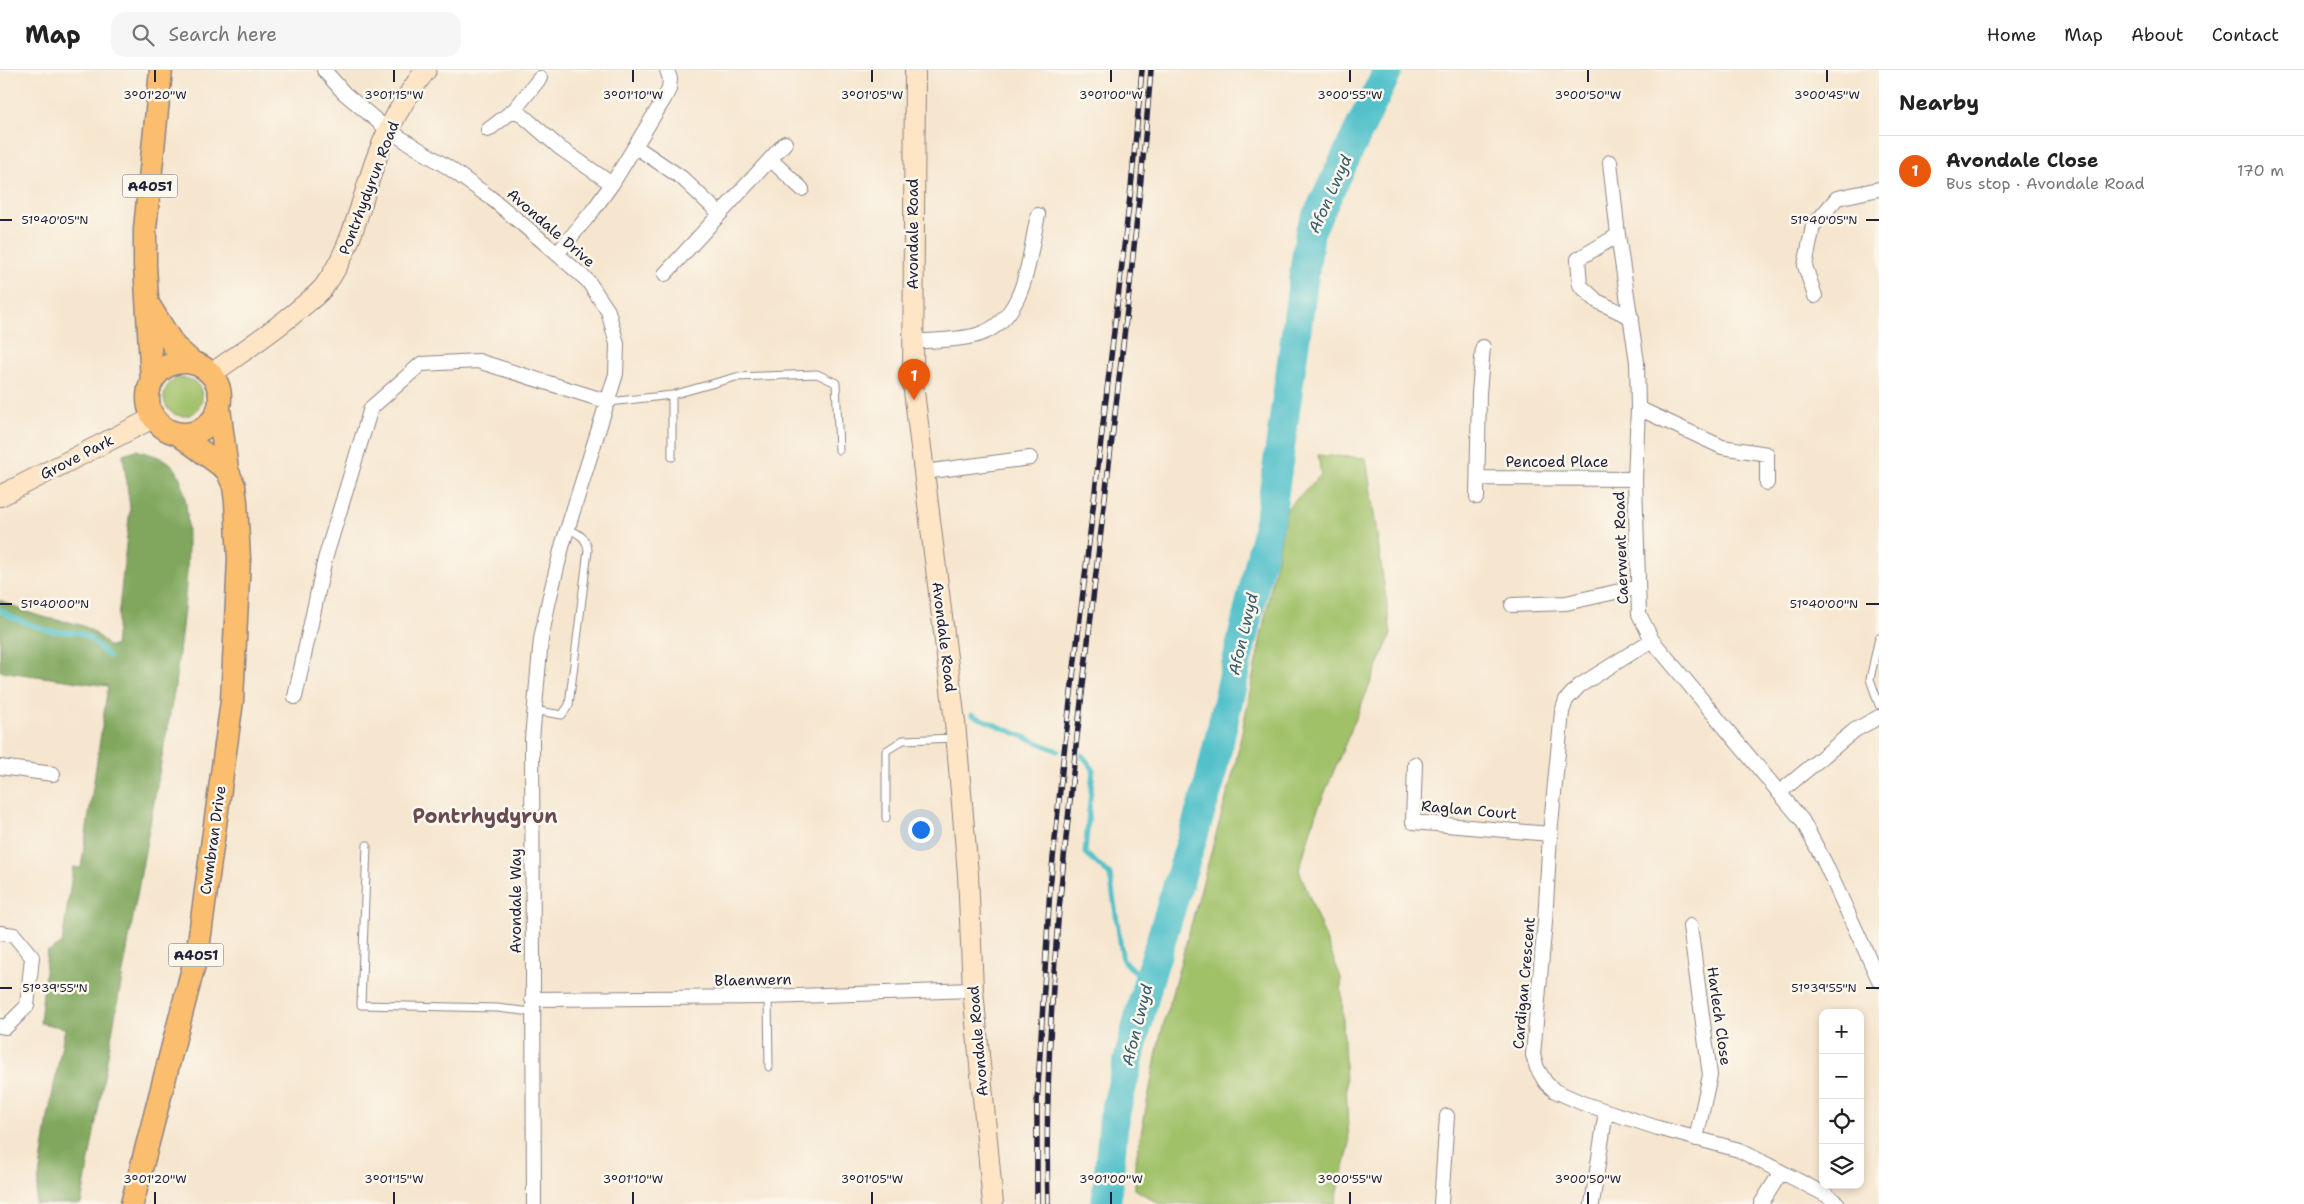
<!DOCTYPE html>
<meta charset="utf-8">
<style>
body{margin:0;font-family:"Shantell Sans",sans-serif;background:#f6f6f6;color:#222}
.controls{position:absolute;right:15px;bottom:15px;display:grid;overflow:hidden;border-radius:10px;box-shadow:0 2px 8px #0003}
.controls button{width:45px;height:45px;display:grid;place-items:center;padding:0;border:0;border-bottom:1px solid #e0e0e0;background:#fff;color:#222;font:25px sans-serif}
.you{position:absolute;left:920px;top:759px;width:18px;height:18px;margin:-12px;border:4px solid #fff;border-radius:50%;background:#1a73e8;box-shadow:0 0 0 8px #1a73e833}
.badge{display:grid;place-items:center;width:32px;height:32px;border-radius:50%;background:#ea580c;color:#fff;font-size:16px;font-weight:700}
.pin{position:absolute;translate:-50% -41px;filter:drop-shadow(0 1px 2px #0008)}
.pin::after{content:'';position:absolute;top:26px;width:18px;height:15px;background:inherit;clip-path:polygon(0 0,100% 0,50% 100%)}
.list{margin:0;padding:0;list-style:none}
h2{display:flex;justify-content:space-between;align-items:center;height:65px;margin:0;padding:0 20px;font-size:21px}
h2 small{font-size:16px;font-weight:400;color:#767676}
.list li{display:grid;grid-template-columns:32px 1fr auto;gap:15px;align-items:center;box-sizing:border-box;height:70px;padding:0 20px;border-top:1px solid #e0e0e0}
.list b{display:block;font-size:19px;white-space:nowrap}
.list p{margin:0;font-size:16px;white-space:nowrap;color:#767676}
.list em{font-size:16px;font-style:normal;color:#767676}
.icon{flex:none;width:28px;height:28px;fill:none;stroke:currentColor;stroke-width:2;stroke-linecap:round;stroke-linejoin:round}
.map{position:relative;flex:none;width:1879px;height:1134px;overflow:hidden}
header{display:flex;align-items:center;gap:30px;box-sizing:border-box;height:70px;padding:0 25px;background:#fff;border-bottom:1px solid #e0e0e0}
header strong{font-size:24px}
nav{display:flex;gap:28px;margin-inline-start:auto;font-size:18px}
.search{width:350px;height:45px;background:#f6f6f6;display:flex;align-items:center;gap:12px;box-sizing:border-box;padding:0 18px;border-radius:15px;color:#767676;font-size:19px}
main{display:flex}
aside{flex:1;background:#fff}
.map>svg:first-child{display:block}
.green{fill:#a1c169;stroke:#627252}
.forest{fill:#80a75d;stroke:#51644c}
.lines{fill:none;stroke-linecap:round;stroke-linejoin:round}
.stream{stroke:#53c1ca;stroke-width:5}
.river{stroke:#53c1ca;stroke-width:30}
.lane-casing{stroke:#8c8485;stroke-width:9}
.street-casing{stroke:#8c8485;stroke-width:16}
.secondary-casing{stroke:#8c8485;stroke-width:22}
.primary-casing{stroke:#8c8485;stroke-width:25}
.lane{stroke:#fff;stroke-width:7}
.street{stroke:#fff;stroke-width:14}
.secondary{stroke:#fde5c5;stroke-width:20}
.primary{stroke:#fbbd6e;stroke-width:22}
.rail-casing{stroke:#22223b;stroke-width:5.5}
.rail{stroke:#fbf7ec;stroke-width:4;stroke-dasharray:11;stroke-linecap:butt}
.ticks{fill:none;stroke:#22223b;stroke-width:2}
.labels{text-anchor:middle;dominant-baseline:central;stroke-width:5;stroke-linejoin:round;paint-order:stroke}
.shield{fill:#fbf7ec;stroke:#636270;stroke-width:1}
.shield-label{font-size:14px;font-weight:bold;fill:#22223b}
.street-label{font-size:15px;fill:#22223b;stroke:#fbf7ec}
.water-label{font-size:16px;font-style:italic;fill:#335a6d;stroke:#fbf7ec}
.district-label{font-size:20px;font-weight:bold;fill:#684a54;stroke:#fbf7ec}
.ticks-label{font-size:12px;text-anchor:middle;fill:#22223b;stroke:#fbf7ec;stroke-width:5;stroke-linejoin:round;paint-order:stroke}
</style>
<header>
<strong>Map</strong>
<div class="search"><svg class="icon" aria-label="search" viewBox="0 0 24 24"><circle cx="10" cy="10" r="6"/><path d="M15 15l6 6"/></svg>Search here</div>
<nav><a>Home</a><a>Map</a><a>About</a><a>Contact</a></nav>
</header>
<main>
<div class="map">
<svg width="1879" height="1134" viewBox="0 0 1879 1134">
<rect width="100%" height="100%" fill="#fbf7ec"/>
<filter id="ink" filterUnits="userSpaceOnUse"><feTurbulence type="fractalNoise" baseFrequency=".02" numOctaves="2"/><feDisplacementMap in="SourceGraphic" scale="10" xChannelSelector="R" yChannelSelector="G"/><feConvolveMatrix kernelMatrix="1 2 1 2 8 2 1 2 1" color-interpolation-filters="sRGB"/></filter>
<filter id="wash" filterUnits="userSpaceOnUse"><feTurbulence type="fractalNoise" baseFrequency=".0096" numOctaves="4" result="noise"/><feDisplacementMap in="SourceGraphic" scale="20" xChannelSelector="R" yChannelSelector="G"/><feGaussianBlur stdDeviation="1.12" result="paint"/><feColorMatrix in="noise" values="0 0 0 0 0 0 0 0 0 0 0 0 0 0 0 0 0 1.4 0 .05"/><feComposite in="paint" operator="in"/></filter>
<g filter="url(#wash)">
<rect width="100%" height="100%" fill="#f6e6cf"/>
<path class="green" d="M164 327a19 19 0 1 1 38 0a19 19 0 1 1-38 0Z
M1318 385 1366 388 1391 564 1315 746 1299 800 1341 908 1349 1077 1335 1134H1159L1135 1119V1094L1160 967 1235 696 1287 438 1321 405Z"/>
<path class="forest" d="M136 380C147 383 167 388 174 397 202 434 180 568 175 616L81 1134H35L48 1047 65 958 40 953 47 882 62 874 73 797 81 798 108 616 0 601V530C14 537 28 543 43 547 74 555 85 549 108 576H115L130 438 123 384Z"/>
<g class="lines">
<path class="stream" d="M0 540 15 549 50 561 80 563 92 570 108 586
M972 645 1058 681
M1082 685 1093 699 1085 783 1110 805 1123 891 1148 912"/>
<path class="river" d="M1106 1134 1114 1048 1148 912 1209 714 1271 443 1310 161 1388 0"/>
</g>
</g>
<g filter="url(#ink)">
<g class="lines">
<defs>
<path id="lane" d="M672 325 736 307 817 304 836 313 839 380
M609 332 672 325V387
M1879 568 1870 609 1879 635
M533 640 562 645 569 635 588 480C586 466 578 464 567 458
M886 748V681L903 670 956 668
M367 775 361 935 497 938 532 942
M768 927 769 997"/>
<path id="street" d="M324 0 344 23 388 60 449 98 491 128 540 169 588 211 608 241 617 274 616 304 563 473 549 530 541 569 532 669 534 1134
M515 39 560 78 612 114
M488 60 515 39 540 8
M636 77 682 108 720 144
M770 89 802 119
M1610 92 1618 165 1637 292 1638 338 1635 409 1639 544 1652 570 1802 750 1824 791 1879 910
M1618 165 1578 189 1580 215 1597 231 1632 248
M557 184 594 139 612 114 664 29 669 19 670 9 667 0
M665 204 785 73
M1815 226 1805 196 1813 156 1837 128 1879 119
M911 272C933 270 956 271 977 265 1027 250 1028 188 1038 145
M1638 338 1722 377 1767 384V413
M924 402 1030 388
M1478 408 1635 409
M1477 427 1479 323 1483 277
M1512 535 1566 533 1638 517
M1652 570 1579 616 1566 630 1562 642 1550 764 1545 852 1533 985 1537 998 1546 1013 1555 1021 1582 1033 1658 1058 1739 1080 1828 1126 1838 1134
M295 627 325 489 371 338 421 294 478 291 609 332
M1415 694 1413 752 1550 764
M0 697 53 704
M1779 723 1855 660 1879 647
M1690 856 1710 1005 1696 1069
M0 863 14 865 32 887 27 936 6 957 0 956
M532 929 768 927 973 920
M1441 1134 1447 1046
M1592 1134 1606 1041
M1761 1134 1781 1102"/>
<path id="secondary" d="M915 0 913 313 955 652 968 804 973 920 993 1134
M211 304C242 282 274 261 303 236 309 231 317 225 323 218 352 180 360 134 376 89 388 57 405 27 426 0
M0 426 153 348"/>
<path id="primary" d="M150 237 174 276 193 293
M148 328a36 36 0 1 1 72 0a36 36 0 1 1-72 0Z
M152 311 145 195V159L161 0
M178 364 227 400
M132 1134 198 879 232 631 239 489 236 432 234 416 227 400 219 338"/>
</defs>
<use href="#lane" class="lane-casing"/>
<use href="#street" class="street-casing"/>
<use href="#secondary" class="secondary-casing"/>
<use href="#primary" class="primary-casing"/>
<use href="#lane" class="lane"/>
<use href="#street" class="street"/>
<use href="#secondary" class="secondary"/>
<use href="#primary" class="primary"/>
<defs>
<path id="rail" d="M1037 1134V1033L1050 818 1063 691 1131 118 1142 0
M1048 1134C1043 960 1063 787 1083 615 1106 410 1134 205 1151 0"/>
</defs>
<use href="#rail" class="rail-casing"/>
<use href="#rail" class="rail"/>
</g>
</g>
<path class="ticks" d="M155 0V12M394 0V12M633 0V12M872 0V12M1111 0V12M1350 0V12M1588 0V12M1827 0V12M0 150H12M1866 150H1879M0 534H12M1866 534H1879M0 918H12M1866 918H1879M155 1122V1134M394 1122V1134M633 1122V1134M872 1122V1134M1111 1122V1134M1350 1122V1134M1588 1122V1134"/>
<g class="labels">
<g class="shield">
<rect x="122.5" y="104.5" width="55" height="23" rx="4"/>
<rect x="168.5" y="873.5" width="55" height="23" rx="4"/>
</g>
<g class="shield-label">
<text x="150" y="116">A4051</text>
<text x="196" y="885">A4051</text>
</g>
<g class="street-label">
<text transform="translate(369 118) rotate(-69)">Pontrhydyrun Road</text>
<text transform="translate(551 158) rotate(41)">Avondale Drive</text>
<text transform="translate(913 164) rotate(-90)">Avondale Road</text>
<text transform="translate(77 387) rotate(-27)">Grove Park</text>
<text x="1557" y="392">Pencoed Place</text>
<text transform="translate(1621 478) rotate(-92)">Caerwent Road</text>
<text transform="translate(944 567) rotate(83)">Avondale Road</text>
<text transform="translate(1469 740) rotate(5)">Raglan Court</text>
<text transform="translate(213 770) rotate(-82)">Cwmbran Drive</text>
<text transform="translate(516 831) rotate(-90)">Avondale Way</text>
<text transform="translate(753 910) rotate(-1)">Blaenwern</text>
<text transform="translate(1524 913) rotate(-85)">Cardigan Crescent</text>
<text transform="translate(1719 946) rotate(82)">Harlech Close</text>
<text transform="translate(978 971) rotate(-95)">Avondale Road</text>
</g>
<g class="water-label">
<text transform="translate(1330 124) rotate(-66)">Afon Lwyd</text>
<text transform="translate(1243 564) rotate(-77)">Afon Lwyd</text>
<text transform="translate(1137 955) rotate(-76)">Afon Lwyd</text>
</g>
<g class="district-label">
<text x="485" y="746">Pontrhydyrun</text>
</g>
</g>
<g class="ticks-label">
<text x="155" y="29">3°01'20"W</text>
<text x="394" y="29">3°01'15"W</text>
<text x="633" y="29">3°01'10"W</text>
<text x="872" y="29">3°01'05"W</text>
<text x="1111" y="29">3°01'00"W</text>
<text x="1350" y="29">3°00'55"W</text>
<text x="1588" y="29">3°00'50"W</text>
<text x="1827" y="29">3°00'45"W</text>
<text x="55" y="154">51°40'05"N</text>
<text x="1824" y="154">51°40'05"N</text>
<text x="55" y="538">51°40'00"N</text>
<text x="1824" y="538">51°40'00"N</text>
<text x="55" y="922">51°39'55"N</text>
<text x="1824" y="922">51°39'55"N</text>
<text x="155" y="1113">3°01'20"W</text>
<text x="394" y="1113">3°01'15"W</text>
<text x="633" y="1113">3°01'10"W</text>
<text x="872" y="1113">3°01'05"W</text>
<text x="1111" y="1113">3°01'00"W</text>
<text x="1350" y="1113">3°00'55"W</text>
<text x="1588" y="1113">3°00'50"W</text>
</g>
</svg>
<div class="controls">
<button>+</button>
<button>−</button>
<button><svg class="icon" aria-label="locate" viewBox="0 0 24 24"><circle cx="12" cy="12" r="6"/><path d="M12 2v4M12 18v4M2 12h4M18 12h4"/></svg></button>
<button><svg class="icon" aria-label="layers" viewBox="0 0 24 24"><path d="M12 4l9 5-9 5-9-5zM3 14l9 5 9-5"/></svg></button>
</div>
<div class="you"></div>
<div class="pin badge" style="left:914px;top:330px">1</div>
</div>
<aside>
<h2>Nearby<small></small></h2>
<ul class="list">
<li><span class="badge">1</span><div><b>Avondale Close</b><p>Bus stop · Avondale Road</p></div><em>170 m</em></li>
</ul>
</aside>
</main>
